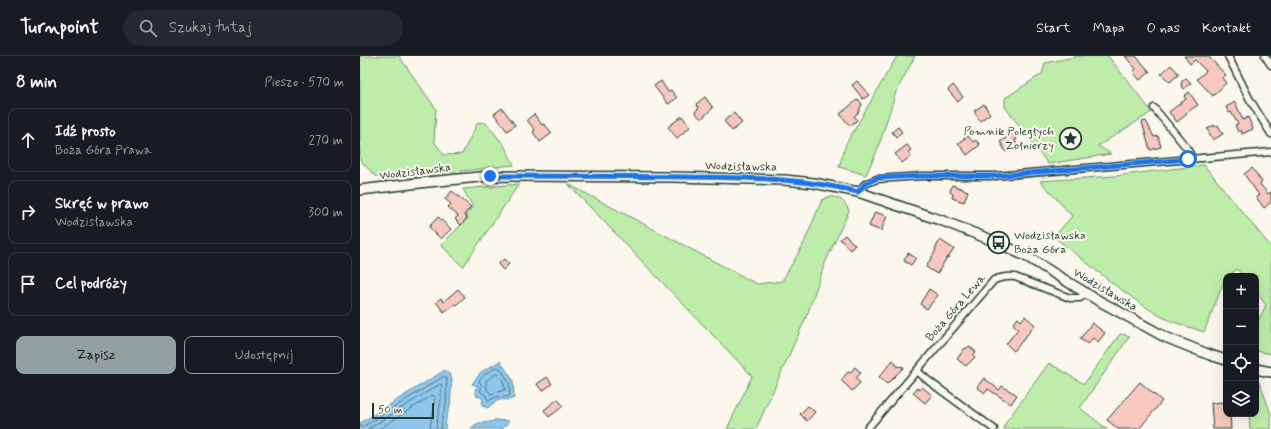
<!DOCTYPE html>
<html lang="pl">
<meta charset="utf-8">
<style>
body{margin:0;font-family:Mynerve,sans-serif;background:#242831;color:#f1f3f6}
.controls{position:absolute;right:12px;bottom:12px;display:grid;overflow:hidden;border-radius:8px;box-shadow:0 4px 16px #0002}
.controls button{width:36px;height:36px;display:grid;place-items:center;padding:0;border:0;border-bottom:1px solid #363941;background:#171b24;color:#f1f3f6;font:20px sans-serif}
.scale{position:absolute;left:12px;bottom:10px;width:62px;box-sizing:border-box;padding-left:4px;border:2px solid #1f3d34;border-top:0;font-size:11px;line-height:14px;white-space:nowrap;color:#1f3d34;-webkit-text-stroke:3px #fbf7ec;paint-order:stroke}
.stop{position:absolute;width:12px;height:12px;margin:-9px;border:3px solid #1a73e8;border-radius:50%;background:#fff}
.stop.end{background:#1a73e8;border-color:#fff;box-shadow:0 1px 4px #0008}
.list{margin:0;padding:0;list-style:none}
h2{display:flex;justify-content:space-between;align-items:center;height:52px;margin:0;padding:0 16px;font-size:17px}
h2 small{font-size:13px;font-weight:400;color:#9ea1a6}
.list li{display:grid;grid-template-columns:26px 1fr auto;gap:12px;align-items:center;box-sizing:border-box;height:64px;margin:0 8px 8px;padding:0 8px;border:1px solid #363941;border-radius:8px}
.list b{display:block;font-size:15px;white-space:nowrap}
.list p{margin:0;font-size:13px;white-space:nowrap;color:#9ea1a6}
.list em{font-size:13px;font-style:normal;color:#9ea1a6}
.actions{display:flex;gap:8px;padding:12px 16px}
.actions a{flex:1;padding:9px 0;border:1px solid #92a19f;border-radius:8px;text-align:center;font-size:14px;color:#92a19f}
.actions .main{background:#92a19f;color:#111}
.icon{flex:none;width:22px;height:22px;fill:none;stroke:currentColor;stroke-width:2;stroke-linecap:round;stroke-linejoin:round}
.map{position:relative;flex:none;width:911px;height:373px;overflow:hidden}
header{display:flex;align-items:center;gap:24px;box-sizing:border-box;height:56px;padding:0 20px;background:#171b24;border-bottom:1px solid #363941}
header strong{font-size:19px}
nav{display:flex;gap:22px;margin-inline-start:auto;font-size:14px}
.search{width:280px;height:36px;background:#242831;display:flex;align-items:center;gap:10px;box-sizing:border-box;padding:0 14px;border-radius:22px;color:#9ea1a6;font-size:15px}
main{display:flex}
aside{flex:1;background:#171b24}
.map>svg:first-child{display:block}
.green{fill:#beecaa;stroke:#6e946f}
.water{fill:#8fc6ed;stroke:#628fa3}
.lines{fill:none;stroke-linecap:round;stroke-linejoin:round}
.shore{stroke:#4c747e;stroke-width:1}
.building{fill:#f8c8c0;stroke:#1f3d34}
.minor-casing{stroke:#1f3d34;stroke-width:9}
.secondary-casing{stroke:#1f3d34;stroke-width:12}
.minor{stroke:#fbf7ec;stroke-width:6}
.secondary{stroke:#fbf7ec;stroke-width:9}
.route{stroke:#1a73e8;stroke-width:5}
.labels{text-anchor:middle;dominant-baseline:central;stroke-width:4;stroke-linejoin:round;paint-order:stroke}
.poi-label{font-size:12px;fill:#1f3d34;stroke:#fbf7ec;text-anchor:end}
.street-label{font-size:12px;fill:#1f3d34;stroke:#fbf7ec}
</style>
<header>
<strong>Turnpoint</strong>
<div class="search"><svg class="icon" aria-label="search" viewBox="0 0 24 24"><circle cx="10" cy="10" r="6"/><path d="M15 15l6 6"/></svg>Szukaj tutaj</div>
<nav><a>Start</a><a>Mapa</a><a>O nas</a><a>Kontakt</a></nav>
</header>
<main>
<aside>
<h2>8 min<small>Pieszo · 570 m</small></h2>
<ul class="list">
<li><svg class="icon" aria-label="ahead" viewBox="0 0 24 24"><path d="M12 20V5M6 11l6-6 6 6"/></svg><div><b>Idź prosto</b><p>Boża Góra Prawa</p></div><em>270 m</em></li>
<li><svg class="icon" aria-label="right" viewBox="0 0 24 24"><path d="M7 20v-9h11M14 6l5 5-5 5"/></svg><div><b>Skręć w prawo</b><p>Wodzisławska</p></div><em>300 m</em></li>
<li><svg class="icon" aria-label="arrive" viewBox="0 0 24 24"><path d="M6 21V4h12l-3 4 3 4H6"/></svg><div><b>Cel podróży</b></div></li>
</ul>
<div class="actions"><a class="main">Zapisz</a><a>Udostępnij</a></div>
</aside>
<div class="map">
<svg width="911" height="373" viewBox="0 0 911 373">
<rect width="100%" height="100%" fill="#fbf7ec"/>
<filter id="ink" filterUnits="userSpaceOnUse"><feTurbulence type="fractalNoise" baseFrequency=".025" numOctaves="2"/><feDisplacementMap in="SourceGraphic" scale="8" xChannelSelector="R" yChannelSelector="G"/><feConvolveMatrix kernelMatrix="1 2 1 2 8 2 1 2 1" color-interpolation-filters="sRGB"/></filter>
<g filter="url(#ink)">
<path class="green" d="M0 0H39L76 53 74 85 84 99 102 98 118 66 126 67 144 89 154 109 51 121 15 120 0 104Z
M537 0H555L536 36 517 95 506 119 479 111 486 88Z
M720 0H748L792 56 738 90 751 98 688 108 645 51V42L682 18 685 7Z
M844 109 911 191V298L896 295V269L906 249 896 236V220H883L877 213 868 220H866L844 276C830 271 813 267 800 260 762 237 729 208 694 181L712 160 680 125 755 120Z
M159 128 103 211 81 189 108 162 105 158 113 151 103 133Z
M208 128 397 228 422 225 443 189 462 144C474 136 485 144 489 155L465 207 447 259 396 373H367L392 320Z
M760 278 770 280 720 352 747 373H644L646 366 689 307 724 328Z
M896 325 900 327 911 359V373H890L889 358H896Z"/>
<path class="water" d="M140 305 153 324 154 342C148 345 145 343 140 344 135 345 131 349 128 352L122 350 123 343 119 340 117 341 115 334 118 330 112 328 121 316Z
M85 314 91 320 92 323 90 350 86 362 85 373H0V367Z
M135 364 149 365 143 372 144 373H111C117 363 128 369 135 364Z"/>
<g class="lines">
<path class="shore" d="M137 311 140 312 149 326 150 339 147 341H136L128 345 126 340 120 335 122 330 119 325 124 319Z
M136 318C142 320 145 328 145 334L131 338 127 334 126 325Z
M0 370H4L84 320 87 322 86 349 82 362 81 373
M8 373 80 328 82 329C80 336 82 343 80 350 79 358 76 365 76 373
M19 373 73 339 75 341C75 352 71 362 70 373"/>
</g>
<path class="building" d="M765 0H776L790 16 780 24 773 16 776 13Z
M824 0H848L866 19 862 22 866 27 853 40 837 23 846 15 835 4 830 8Z
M811 9 819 18 810 26 801 18Z
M826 22 831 27 824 33 821 29 822 25Z
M301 25 308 36 311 34 317 42 308 48 294 30Z
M497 25 509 39 503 43 492 29Z
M593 29 603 41 598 46 588 34Z
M829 36 838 49 826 57 827 58 817 66 809 56 826 43 824 40Z
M345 41 353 52 341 63 335 56 339 52 336 48Z
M498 43 502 48 498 57 494 60 497 64 490 70 480 58Z
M875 46 883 64 888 61 893 73 882 78 881 74 878 76 875 69 878 68 871 56 869 57 866 51Z
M624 48 630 58 620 65 614 55Z
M142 52 155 69 147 75 134 58Z
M374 57 382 67 372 75 364 65Z
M174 58 182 69 184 68 192 77 180 86 173 76 175 74 167 64Z
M322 60 330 71 317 82 308 71Z
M786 65 794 81 798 80 801 91 790 94 782 66Z
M854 69 855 71 858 69 863 78 853 84 847 73Z
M538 71 542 76 536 81 532 76Z
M653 77 657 83 655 84 657 89 646 96 640 86Z
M608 80 613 86 616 84 620 89 607 99 598 87Z
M547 89 551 94 548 96 551 100 542 107 535 98Z
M892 112 902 126 900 128 908 138 911 136V146L904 152 896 141 899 139 884 118Z
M592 129 608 135 604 146 592 142 593 138 590 136Z
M92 135 111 151 104 159 107 162 101 169 95 163 98 160 88 151 91 148 85 143Z
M515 156 527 160 521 175 509 170Z
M78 161 91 173 81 183 69 171Z
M485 179 495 189 490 194 480 183Z
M580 184 594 193 588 202 587 201 577 218 566 211 576 194 575 193Z
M548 197 556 202 551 209 544 205Z
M144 203 149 208 143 214 138 208Z
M98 233 105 241 96 249 95 248 84 256 76 246 81 242 83 246Z
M569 233 578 239 567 253 560 248Z
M665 260 675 269 654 295 646 288 658 273 653 268 658 262 661 265Z
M732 267 745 277 738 286 733 282 728 288 720 283Z
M609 290 616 296 613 299 615 301 606 310 597 303 605 292 606 293Z
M533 304 536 307V310L544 311 527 328 519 321Z
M495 311 501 317 496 322 500 327 492 335 481 324 488 316 490 317Z
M187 321 192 328 182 335 177 328Z
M624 322 639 334 642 330 657 339 651 348 628 333 625 337 617 331Z
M780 326 802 345 779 373H758L747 364Z
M562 331 572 339 565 347 553 337 557 332 560 334Z
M198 343 203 350 189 361 184 354Z
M866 346V358H870L871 373H853L851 347Z
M448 350 455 356 447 365 440 358Z"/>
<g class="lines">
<defs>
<path id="minor" d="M868 0 889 42 911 78
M905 0 911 9
M794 52 826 91 833 103
M498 136 505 128 517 123 563 120H635L911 96
M557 315 570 326 634 373
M507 373 634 224C641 221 647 220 655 221L710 242H720L726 237"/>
<path id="secondary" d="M0 134 68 126 130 120 313 121 424 124 454 127 498 136 583 165 639 187 669 202 734 242 805 281 850 299 866 304
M896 313 911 316"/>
</defs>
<use href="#minor" class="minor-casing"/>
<use href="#secondary" class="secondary-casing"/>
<use href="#minor" class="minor"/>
<use href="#secondary" class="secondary"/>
</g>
</g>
<g class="lines" filter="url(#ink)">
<path class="route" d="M130 120C196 120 261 120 327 121 384 122 442 121 498 136L505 128 517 122 563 120H635L828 103"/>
</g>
<defs>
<symbol id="sight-ring" viewBox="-11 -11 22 22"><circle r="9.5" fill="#fbf7ec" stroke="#1f3d34" stroke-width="1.5"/><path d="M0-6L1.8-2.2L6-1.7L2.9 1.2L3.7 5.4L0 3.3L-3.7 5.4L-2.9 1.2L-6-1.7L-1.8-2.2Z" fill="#1f3d34"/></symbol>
<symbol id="bus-ring" viewBox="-11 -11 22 22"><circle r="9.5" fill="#fbf7ec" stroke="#1f3d34" stroke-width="1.5"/><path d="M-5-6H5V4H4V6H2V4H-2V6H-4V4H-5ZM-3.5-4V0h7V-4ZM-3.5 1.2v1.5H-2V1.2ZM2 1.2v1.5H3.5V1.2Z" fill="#1f3d34"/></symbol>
</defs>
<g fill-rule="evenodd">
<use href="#sight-ring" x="698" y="70" width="25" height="25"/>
<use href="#bus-ring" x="626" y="174" width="25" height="25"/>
</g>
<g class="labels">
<g class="poi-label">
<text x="694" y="76">Pomnik Poległych<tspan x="694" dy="14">Żołnierzy</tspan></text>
<text x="654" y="180" text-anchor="start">Wodzisławska<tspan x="654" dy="14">Boża Góra</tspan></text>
</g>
<g class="street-label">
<text transform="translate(381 111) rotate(1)">Wodzisławska</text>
<text transform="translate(55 116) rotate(-7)">Wodzisławska</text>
<text transform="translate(745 234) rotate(31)">Wodzisławska</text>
<text transform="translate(596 252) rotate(-49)">Boża Góra Lewa</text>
</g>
</g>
</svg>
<div class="controls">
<button>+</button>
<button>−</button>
<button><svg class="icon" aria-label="locate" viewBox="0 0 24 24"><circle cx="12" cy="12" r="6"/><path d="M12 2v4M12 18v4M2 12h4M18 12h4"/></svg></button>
<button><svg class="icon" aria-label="layers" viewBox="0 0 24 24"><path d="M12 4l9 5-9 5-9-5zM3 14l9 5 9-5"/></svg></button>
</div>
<div class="scale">50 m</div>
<div class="stop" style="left:828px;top:103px"></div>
<div class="stop end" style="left:130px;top:120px"></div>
</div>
</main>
